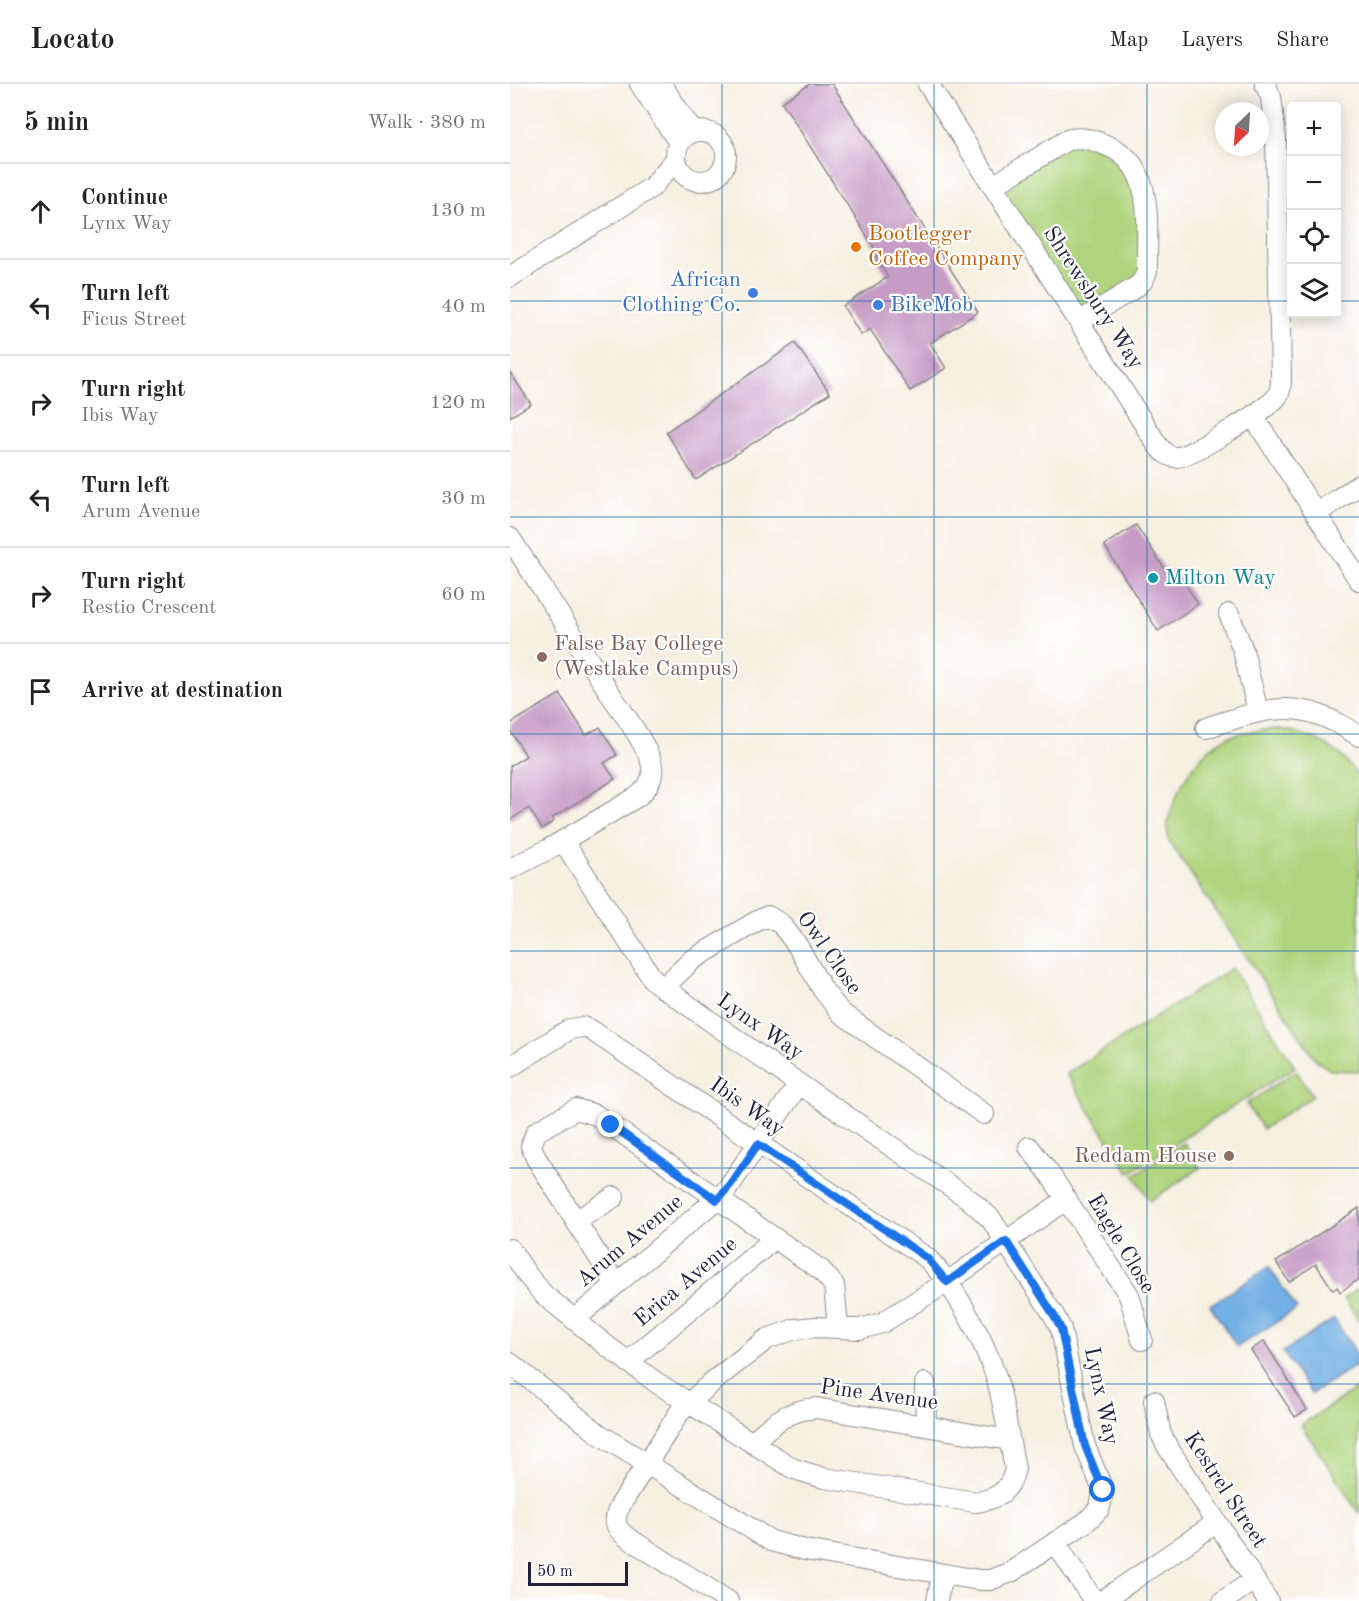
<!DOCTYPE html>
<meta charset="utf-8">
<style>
body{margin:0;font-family:"Old Standard TT",serif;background:#f6f6f6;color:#222}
.controls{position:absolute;right:18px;top:18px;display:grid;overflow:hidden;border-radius:6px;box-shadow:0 3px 15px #0003}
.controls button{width:54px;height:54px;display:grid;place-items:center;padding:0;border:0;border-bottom:2px solid #e0e0e0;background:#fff;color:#222;font:30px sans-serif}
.compass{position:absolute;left:705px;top:18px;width:54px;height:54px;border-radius:50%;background:#fff;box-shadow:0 3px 15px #0003;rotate:205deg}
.scale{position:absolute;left:18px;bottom:15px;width:100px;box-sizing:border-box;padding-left:6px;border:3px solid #22223b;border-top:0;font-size:16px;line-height:21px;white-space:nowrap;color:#22223b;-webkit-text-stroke:4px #fff;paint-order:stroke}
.stop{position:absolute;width:18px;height:18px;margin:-14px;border:4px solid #1a73e8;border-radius:50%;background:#fff}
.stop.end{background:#1a73e8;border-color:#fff;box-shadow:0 2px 6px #0008}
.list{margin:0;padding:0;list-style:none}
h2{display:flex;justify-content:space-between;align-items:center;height:78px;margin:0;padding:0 24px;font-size:26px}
h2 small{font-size:20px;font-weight:400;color:#767676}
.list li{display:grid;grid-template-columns:39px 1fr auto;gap:18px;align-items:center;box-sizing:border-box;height:96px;padding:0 24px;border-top:2px solid #e0e0e0}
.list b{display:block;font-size:22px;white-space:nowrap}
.list p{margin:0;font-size:20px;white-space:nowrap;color:#767676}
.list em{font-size:20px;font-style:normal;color:#767676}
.icon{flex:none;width:33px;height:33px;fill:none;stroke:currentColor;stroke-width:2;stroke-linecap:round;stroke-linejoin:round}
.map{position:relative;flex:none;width:849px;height:1517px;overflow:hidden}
header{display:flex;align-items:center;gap:36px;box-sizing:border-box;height:84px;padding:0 30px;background:#fff;border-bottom:2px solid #e0e0e0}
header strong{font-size:28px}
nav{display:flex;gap:33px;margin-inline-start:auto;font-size:21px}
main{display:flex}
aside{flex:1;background:#fff}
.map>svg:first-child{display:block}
.green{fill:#afd47d;stroke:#687b5c;stroke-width:1.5}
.water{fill:#73b0e5;stroke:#4a6990;stroke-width:1.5}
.building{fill:#c69bc5}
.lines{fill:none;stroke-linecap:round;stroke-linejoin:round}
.minor-casing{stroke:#8c898e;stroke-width:22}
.minor{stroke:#fff;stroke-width:20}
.route{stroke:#1a73e8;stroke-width:8}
.grid{fill:none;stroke:#1f6fb2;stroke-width:1.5;stroke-opacity:0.55}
.food-dot{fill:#e8710a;stroke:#fff;stroke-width:2}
.shop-dot{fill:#3f7fe0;stroke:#fff;stroke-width:2}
.culture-dot{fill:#0f9aa8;stroke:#fff;stroke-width:2}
.education-dot{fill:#8d6e63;stroke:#fff;stroke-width:2}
.labels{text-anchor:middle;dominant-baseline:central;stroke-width:4.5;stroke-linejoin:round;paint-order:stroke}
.food-label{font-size:22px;fill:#c56008;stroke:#fff;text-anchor:start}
.shop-label{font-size:22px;fill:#366cbe;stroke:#fff;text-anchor:end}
.street-label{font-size:22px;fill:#22223b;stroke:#fff}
.culture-label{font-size:22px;fill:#0d838f;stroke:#fff;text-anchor:start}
.education-label{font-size:22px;fill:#785e54;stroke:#fff;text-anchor:start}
</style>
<header>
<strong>Locato</strong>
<nav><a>Map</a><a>Layers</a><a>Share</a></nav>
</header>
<main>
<aside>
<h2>5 min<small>Walk · 380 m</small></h2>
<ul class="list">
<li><svg class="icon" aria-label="ahead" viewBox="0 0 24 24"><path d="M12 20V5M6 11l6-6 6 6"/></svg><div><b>Continue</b><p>Lynx Way</p></div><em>130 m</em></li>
<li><svg class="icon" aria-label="left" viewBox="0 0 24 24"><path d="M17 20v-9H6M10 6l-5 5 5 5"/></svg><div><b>Turn left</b><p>Ficus Street</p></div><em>40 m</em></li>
<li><svg class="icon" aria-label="right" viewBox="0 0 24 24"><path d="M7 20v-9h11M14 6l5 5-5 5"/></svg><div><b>Turn right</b><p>Ibis Way</p></div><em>120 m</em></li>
<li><svg class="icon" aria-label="left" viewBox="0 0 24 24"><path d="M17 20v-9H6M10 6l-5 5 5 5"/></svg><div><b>Turn left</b><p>Arum Avenue</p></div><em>30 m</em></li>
<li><svg class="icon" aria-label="right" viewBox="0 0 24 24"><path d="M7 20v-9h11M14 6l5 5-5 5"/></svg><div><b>Turn right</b><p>Restio Crescent</p></div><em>60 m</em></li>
<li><svg class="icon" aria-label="arrive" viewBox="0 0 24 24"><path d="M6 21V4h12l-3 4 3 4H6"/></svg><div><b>Arrive at destination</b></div></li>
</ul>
</aside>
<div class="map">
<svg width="849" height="1517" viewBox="0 0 849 1517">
<rect width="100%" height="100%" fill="#fff"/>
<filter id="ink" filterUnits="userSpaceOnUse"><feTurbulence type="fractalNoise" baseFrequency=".0167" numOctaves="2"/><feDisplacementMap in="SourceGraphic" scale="12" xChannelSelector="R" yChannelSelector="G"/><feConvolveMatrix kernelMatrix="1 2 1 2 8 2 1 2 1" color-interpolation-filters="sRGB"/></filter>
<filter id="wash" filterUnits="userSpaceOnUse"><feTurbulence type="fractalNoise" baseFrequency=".008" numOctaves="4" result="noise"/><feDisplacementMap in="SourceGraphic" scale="24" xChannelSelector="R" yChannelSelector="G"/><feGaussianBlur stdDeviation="1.35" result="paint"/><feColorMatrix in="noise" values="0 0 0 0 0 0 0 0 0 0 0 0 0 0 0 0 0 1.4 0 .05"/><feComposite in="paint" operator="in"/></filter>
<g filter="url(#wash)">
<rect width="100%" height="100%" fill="#f6f0e1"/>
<path class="green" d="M570 53 628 90 637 187 570 237 483 102Z
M769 645C805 651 830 662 849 695V987L820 986 805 975 659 757C658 751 656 744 658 738 665 708 683 674 710 657 727 647 750 646 769 645Z
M722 884 785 983 619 1089 556 990Z
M786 987 803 1012 753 1045 736 1020Z
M674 1059 690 1084 640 1117 624 1091Z
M849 1204V1237L834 1214Z
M849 1303V1429L791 1341Z"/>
<path class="water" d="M759 1183 787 1225 727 1263 700 1221Z
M824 1235 849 1273V1279L801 1310 773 1268Z"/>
<g id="blocks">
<path class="building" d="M300 0H322L468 228 420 259 436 284 400 307 360 245 351 251 333 222 378 193 365 173 369 171 272 18Z
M285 259 320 309 186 396 156 348Z
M0 288 21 320 0 333Z
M626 441 658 490 666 486 688 520 648 547 594 461Z
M50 610 76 651 90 643 107 671 94 679 105 695 42 734 44 737 32 745 19 724 0 736V682L16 672 0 646V640Z
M849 1124V1195L830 1208 827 1203 823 1206 806 1180 779 1198 766 1178Z
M754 1257 797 1326 785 1333 741 1266Z"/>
</g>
</g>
<g filter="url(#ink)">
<use href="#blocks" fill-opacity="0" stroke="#8c898e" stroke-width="1.5"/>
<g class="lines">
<defs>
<path id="minor" d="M130 0 169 59
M151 0 183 48
M418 0 648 362C653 368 659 374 667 373 680 373 757 325 766 314 771 308 771 300 771 292L766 55 761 13 755 0
M166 72a25 25 0 1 1 50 0a25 25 0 1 1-50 0Z
M483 102 557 56C570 52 580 55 593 60 647 78 636 141 637 187 634 196 631 200 623 205L570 237
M0 193 142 103 166 75
M743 332 849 496
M807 429 849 401
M0 454C34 507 69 561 103 614 114 630 139 664 142 682 144 696 137 705 127 713L37 766 0 785
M719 530 733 566 748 628
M696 644C759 623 790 612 849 652
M153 904 182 876 247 837 258 832 271 840 287 861 313 906 331 929 474 1030
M0 983 60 945 73 943 81 946 417 1174C446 1203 481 1267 490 1308 496 1333 500 1360 505 1385 500 1407 488 1415 466 1418L314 1394 284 1385 147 1299 97 1262 34 1211 18 1192 0 1165
M519 1063 539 1089 619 1211 632 1256
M66 1137 104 1113
M105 1199 26 1074 21 1062 26 1048 66 1025 86 1031 311 1186 324 1201 328 1244
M65 1235 215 1108 289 1000
M118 1278 264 1155
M0 1279 89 1350 261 1457 295 1466 469 1496H480L501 1488 576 1438 589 1425 591 1419 593 1406 575 1362 551 1245 545 1233 481 1135 459 1115 289 1000 144 897 53 757
M415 1299 416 1342
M644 1317 651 1350 657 1362 758 1517
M242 1359C261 1340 278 1326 306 1324L499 1356
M545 1458 584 1517
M218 1517 118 1454C103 1443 103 1435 111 1420L169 1329 201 1299 257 1255 285 1245 306 1243 350 1245 372 1239 437 1198 557 1115
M427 1517 432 1490
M592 1517 706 1439
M713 1517 744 1496"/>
</defs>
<use href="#minor" class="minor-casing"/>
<use href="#minor" class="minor"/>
</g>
</g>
<g class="lines" filter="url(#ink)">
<path class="route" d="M101 1041 207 1116 221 1100 248 1060 417 1174 437 1198 496 1157 545 1233 551 1245 575 1362 593 1406"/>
</g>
<path class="grid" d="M212 0V1517M424 0V1517M637 0V1517M0 217H782M826 217H849M0 433H849M0 650H849M0 867H849M0 1084H849M0 1300H849"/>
<circle class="food-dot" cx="346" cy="163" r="6"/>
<g class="shop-dot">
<circle cx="243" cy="209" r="6"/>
<circle cx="368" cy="221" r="6"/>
</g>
<circle class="culture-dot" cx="643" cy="494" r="6"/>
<g class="education-dot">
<circle cx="32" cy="573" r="6"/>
<circle cx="719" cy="1072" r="6"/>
</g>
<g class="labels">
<g class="food-label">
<text x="358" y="150">Bootlegger<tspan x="358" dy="25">Coffee Company</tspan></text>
</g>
<g class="shop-label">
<text x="231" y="196">African<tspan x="231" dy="25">Clothing Co.</tspan></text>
<text x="380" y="221" text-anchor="start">BikeMob</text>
</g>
<g class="street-label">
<text transform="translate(583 214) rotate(57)">Shrewsbury Way</text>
<text transform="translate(319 869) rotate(55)">Owl Close</text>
<text transform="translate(250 943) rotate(35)">Lynx Way</text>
<text transform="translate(237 1023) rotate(35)">Ibis Way</text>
<text transform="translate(120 1157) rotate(-40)">Arum Avenue</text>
<text transform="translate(611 1160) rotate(59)">Eagle Close</text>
<text transform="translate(176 1198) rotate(-40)">Erica Avenue</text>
<text transform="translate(369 1311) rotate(8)">Pine Avenue</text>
<text transform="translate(591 1312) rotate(78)">Lynx Way</text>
<text transform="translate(715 1406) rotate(57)">Kestrel Street</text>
</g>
<g class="culture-label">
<text x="655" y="494">Milton Way</text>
</g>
<g class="education-label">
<text x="44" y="560">False Bay College<tspan x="44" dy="25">(Westlake Campus)</tspan></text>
<text x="707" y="1072" text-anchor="end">Reddam House</text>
</g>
</g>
</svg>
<div class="controls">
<button>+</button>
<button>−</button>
<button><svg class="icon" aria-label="locate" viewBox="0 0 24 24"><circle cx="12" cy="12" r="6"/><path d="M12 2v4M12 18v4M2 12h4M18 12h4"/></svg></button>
<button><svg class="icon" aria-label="layers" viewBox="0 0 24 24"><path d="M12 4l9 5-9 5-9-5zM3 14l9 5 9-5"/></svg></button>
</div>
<svg class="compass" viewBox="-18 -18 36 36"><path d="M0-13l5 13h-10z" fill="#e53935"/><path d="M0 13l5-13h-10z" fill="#767676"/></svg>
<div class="scale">50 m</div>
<div class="stop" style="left:593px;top:1406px"></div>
<div class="stop end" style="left:101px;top:1041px"></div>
</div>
</main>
